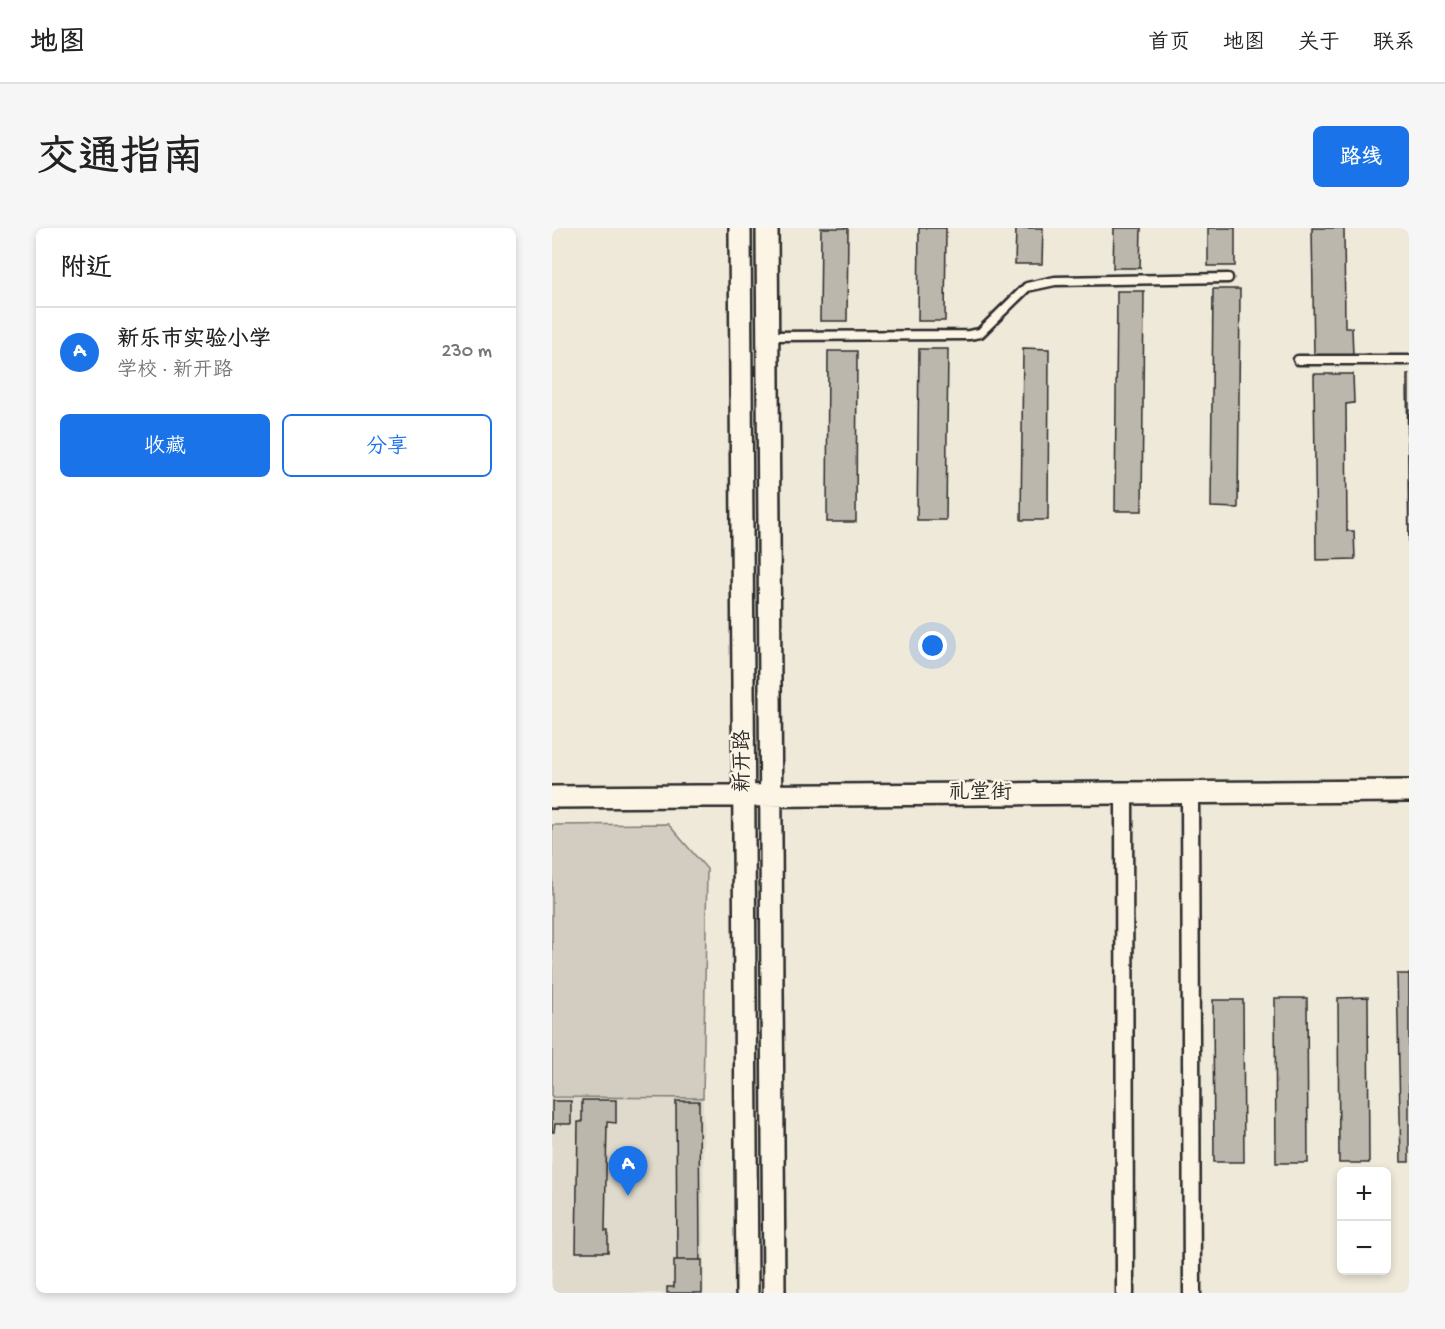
<!DOCTYPE html>
<html lang="zh">
<meta charset="utf-8">
<style>
body{margin:0;font-family:"Gochi Hand","LXGW WenKai TC",sans-serif;background:#f6f6f6;color:#222}
.controls{position:absolute;right:18px;bottom:18px;display:grid;overflow:hidden;border-radius:9px;box-shadow:0 3px 9px #0003}
.controls button{width:54px;height:54px;display:grid;place-items:center;padding:0;border:0;border-bottom:2px solid #e0e0e0;background:#fff;color:#222;font:30px sans-serif}
.you{position:absolute;left:381px;top:418px;width:21px;height:21px;margin:-15px;border:4px solid #fff;border-radius:50%;background:#1a73e8;box-shadow:0 0 0 9px #1a73e833}
.badge{display:grid;place-items:center;width:39px;height:39px;border-radius:50%;background:#1a73e8;color:#fff;font-size:20px;font-weight:700}
.pin{position:absolute;translate:-50% -50px;filter:drop-shadow(0 2px 3px #0008)}
.pin::after{content:'';position:absolute;top:32px;width:21px;height:18px;background:inherit;clip-path:polygon(0 0,100% 0,50% 100%)}
.list{margin:0;padding:0;list-style:none}
h2{display:flex;justify-content:space-between;align-items:center;height:78px;margin:0;padding:0 24px;font-size:26px}
h2 small{font-size:20px;font-weight:400;color:#767676}
.list li{display:grid;grid-template-columns:39px 1fr auto;gap:18px;align-items:center;box-sizing:border-box;height:90px;padding:0 24px;border-top:2px solid #e0e0e0}
.list b{display:block;font-size:22px;white-space:nowrap}
.list p{margin:0;font-size:20px;white-space:nowrap;color:#767676}
.list em{font-size:20px;font-style:normal;color:#767676}
.actions{display:flex;gap:12px;padding:18px 24px}
.actions a{flex:1;padding:14px 0;border:2px solid #1a73e8;border-radius:9px;text-align:center;font-size:21px;color:#1a73e8}
.actions .main{background:#1a73e8;color:#fff}
.map{position:relative;flex:none;width:857px;height:1065px;overflow:hidden;border-radius:9px}
header{display:flex;align-items:center;gap:36px;box-sizing:border-box;height:84px;padding:0 30px;background:#fff;border-bottom:2px solid #e0e0e0}
header strong{font-size:28px}
nav{display:flex;gap:33px;margin-inline-start:auto;font-size:21px}
.intro{display:flex;align-items:center;justify-content:space-between;box-sizing:border-box;height:144px;padding:0 36px}
h1{margin:0;font-size:42px}
.button{padding:15px 27px;border-radius:9px;background:#1a73e8;color:#fff;font-size:21px;font-weight:700}
main{display:flex;gap:36px;padding:0 36px}
aside{flex:1;background:#fff;border-radius:9px;box-shadow:0 3px 9px #0003}
.map>svg:first-child{display:block}
.built{fill:#e0dacc}
.green{fill:#d2cdc0;stroke:#7e7c76;stroke-width:1.5}
.building{fill:#bcb7ac;stroke:#2b2b2b;stroke-width:1.5}
.lines{fill:none;stroke-linecap:round;stroke-linejoin:round}
.service-casing{stroke:#2b2b2b;stroke-width:13}
.minor-casing{stroke:#2b2b2b;stroke-width:21}
.tertiary-casing{stroke:#2b2b2b;stroke-width:26}
.service{stroke:#fcf5e5;stroke-width:8}
.minor{stroke:#fcf5e5;stroke-width:16}
.tertiary{stroke:#fcf5e5;stroke-width:21}
.labels{text-anchor:middle;dominant-baseline:central;stroke-width:5;stroke-linejoin:round;paint-order:stroke}
.street-label{font-size:21px;fill:#2b2b2b;stroke:#fcf5e5}
</style>
<header>
<strong>地图</strong>
<nav><a>首页</a><a>地图</a><a>关于</a><a>联系</a></nav>
</header>
<div class="intro"><h1>交通指南</h1><a class="button">路线</a></div>
<main>
<aside>
<h2>附近<small></small></h2>
<ul class="list">
<li><span class="badge">A</span><div><b>新乐市实验小学</b><p>学校 · 新开路</p></div><em>230 m</em></li>
</ul>
<div class="actions"><a class="main">收藏</a><a>分享</a></div>
</aside>
<div class="map">
<svg width="857" height="1065" viewBox="0 0 857 1065">
<rect width="100%" height="100%" fill="#efe9da"/>
<filter id="ink" filterUnits="userSpaceOnUse"><feTurbulence type="fractalNoise" baseFrequency=".0167" numOctaves="2"/><feDisplacementMap in="SourceGraphic" scale="12" xChannelSelector="R" yChannelSelector="G"/><feConvolveMatrix kernelMatrix="1 2 1 2 8 2 1 2 1" color-interpolation-filters="sRGB"/></filter>
<g filter="url(#ink)">
<path class="built" d="M0 869 151 870 152 1065H0Z"/>
<path class="green" d="M116 596 155 641 151 870 0 869V597Z"/>
<path class="building" d="M269 0H296L295 93H268Z
M367 0H394L393 93H366Z
M464 0H491L490 36H463Z
M562 0H589L588 40H561Z
M656 0H683V38H656Z
M760 0H792L793 100H800L801 128H762Z
M661 61H688L686 280 659 279Z
M565 63H592L590 283H563Z
M471 120 497 121 496 292H469Z
M367 121H396L394 292H365Z
M276 123H305L304 294H275Z
M762 146H801L802 175 794 176 795 303H802L803 331 764 332Z
M855 146H857V331Z
M845 746H857V934H849Z
M816 769 817 935H787L786 770Z
M723 770H755L756 935H724Z
M661 772H691L692 934H662Z
M30 872H64V895L55 894 53 1003H56V1024H24L26 894H30Z
M0 873H19V896H3L2 904H0Z
M124 873H147L148 1032H125Z
M122 1032H150V1065H115V1059H122Z"/>
<g class="lines">
<defs>
<path id="service" d="M217 108 417 107 428 105 475 59 503 53 676 50
M746 132H857"/>
<path id="minor" d="M572 565 573 1065
M638 565 640 1065"/>
<path id="tertiary" d="M188 0 195 1065
M215 0 222 1065
M0 569 857 563"/>
</defs>
<use href="#service" class="service-casing"/>
<use href="#minor" class="minor-casing"/>
<use href="#tertiary" class="tertiary-casing"/>
<use href="#service" class="service"/>
<use href="#minor" class="minor"/>
<use href="#tertiary" class="tertiary"/>
</g>
</g>
<g class="labels">
<g class="street-label">
<text transform="translate(192 533) rotate(-90)">新开路</text>
<text x="428" y="566">礼堂街</text>
</g>
</g>
</svg>
<div class="controls">
<button>+</button>
<button>−</button>
</div>
<div class="you"></div>
<div class="pin badge" style="left:76px;top:968px">A</div>
</div>
</main>
